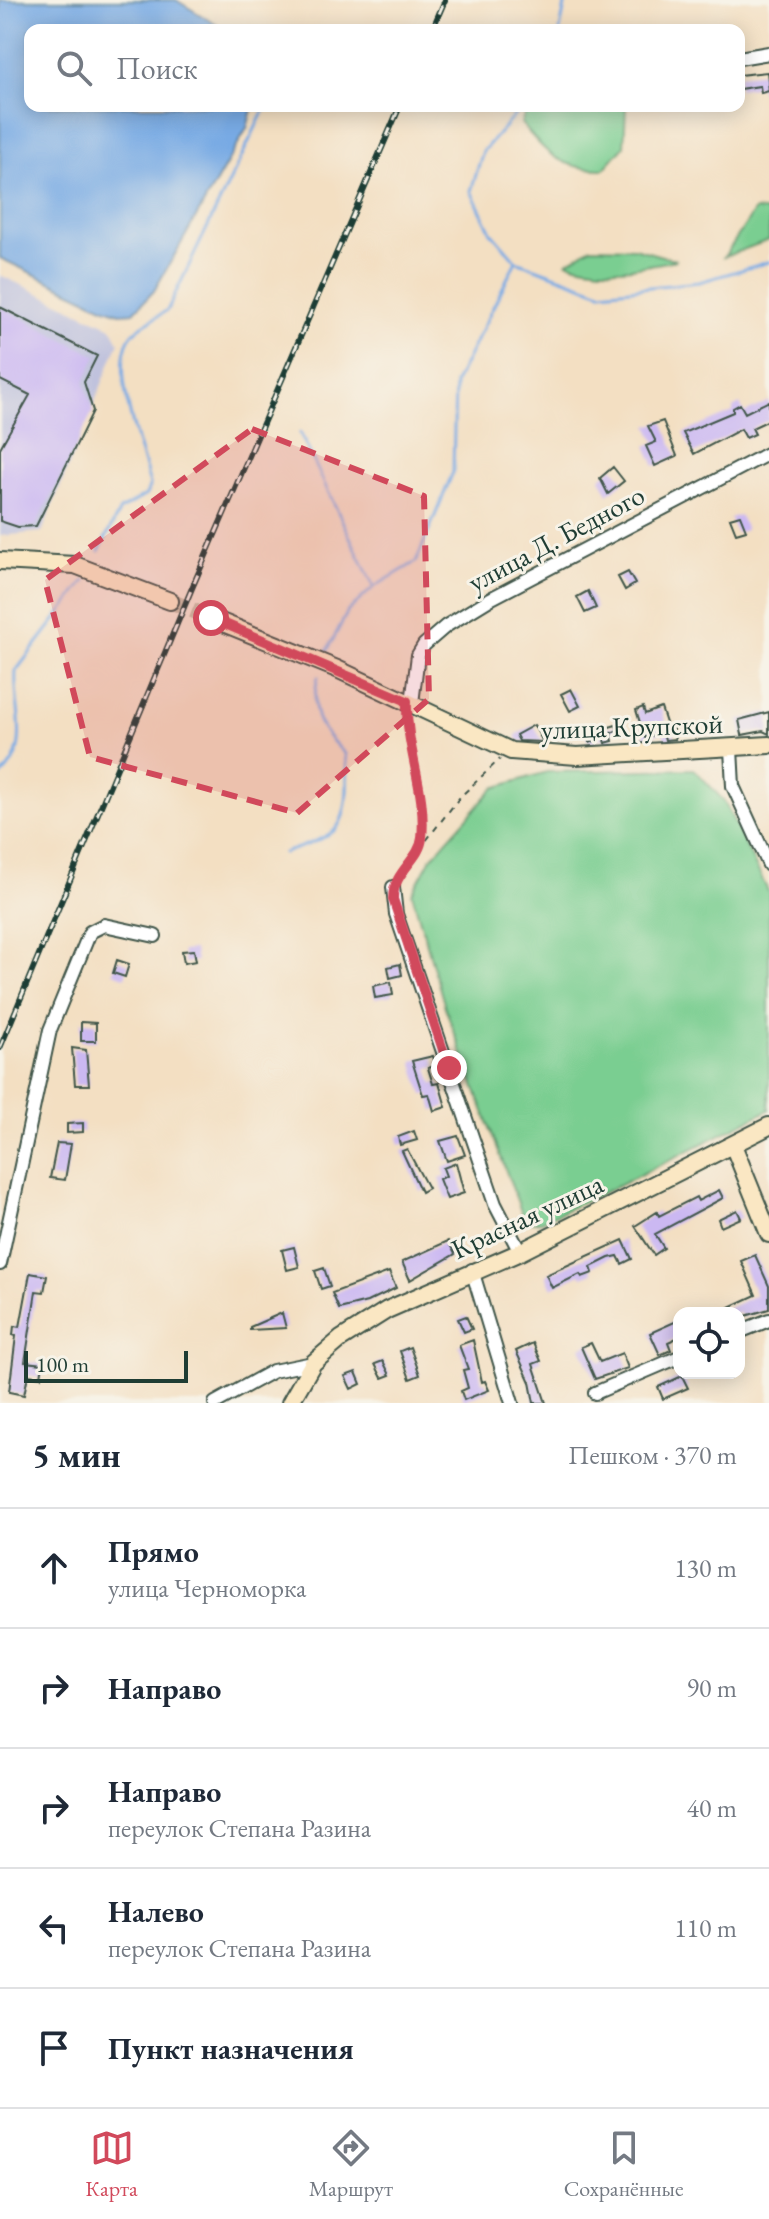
<!DOCTYPE html>
<html lang="ru">
<meta charset="utf-8">
<style>
body{margin:0;font-family:"EB Garamond",serif;background:#f6f6f7;color:#1f2937}
.controls{position:absolute;right:24px;bottom:24px;display:grid;overflow:hidden;border-radius:16px;box-shadow:0 4px 20px #0003}
.controls button{width:72px;height:72px;display:grid;place-items:center;padding:0;border:0;border-bottom:2px solid #e0e1e3;background:#fff;color:#1f2937;font:40px sans-serif}
.scale{position:absolute;left:24px;bottom:20px;width:164px;box-sizing:border-box;padding-left:8px;border:4px solid #1f3d34;border-top:0;font-size:22px;line-height:28px;white-space:nowrap;color:#1f3d34;-webkit-text-stroke:6px #f7f3e8;paint-order:stroke}
.stop{position:absolute;width:24px;height:24px;margin:-18px;border:6px solid #d1495b;border-radius:50%;background:#fff}
.stop.end{background:#d1495b;border-color:#fff;box-shadow:0 2px 8px #0008}
.list{margin:0;padding:0;list-style:none}
h2{display:flex;justify-content:space-between;align-items:center;height:104px;margin:0;padding:0 32px;font-size:34px}
h2 small{font-size:26px;font-weight:400;color:#747a83}
.list li{display:grid;grid-template-columns:52px 1fr auto;gap:24px;align-items:center;box-sizing:border-box;height:120px;padding:0 32px;border-top:2px solid #e0e1e3}
.list b{display:block;font-size:30px;white-space:nowrap}
.list p{margin:0;font-size:26px;white-space:nowrap;color:#747a83}
.list em{font-size:26px;font-style:normal;color:#747a83}
.icon{flex:none;width:44px;height:44px;fill:none;stroke:currentColor;stroke-width:2;stroke-linecap:round;stroke-linejoin:round}
.map{position:relative;flex:none;width:769px;height:1403px;overflow:hidden}
.search{position:absolute;background:#fff;box-shadow:0 4px 20px #0003;left:24px;right:24px;top:24px;height:88px;display:flex;align-items:center;gap:20px;box-sizing:border-box;padding:0 28px;border-radius:16px;color:#747a83;font-size:30px}
.sheet{height:704px;background:#fff}
nav{display:flex;justify-content:space-around;align-items:center;box-sizing:border-box;height:112px;border-top:2px solid #e0e1e3;background:#fff;font-size:22px;color:#747a83}
nav a{display:grid;justify-items:center;gap:4px}
nav .on{color:#d1495b}
.map>svg:first-child{display:block}
.industrial{fill:#c0c2dd}
.green{fill:#7ace91;stroke:#4c8662;stroke-width:2}
.water{fill:#78aae4;stroke:#4c748c;stroke-width:2}
.lines{fill:none;stroke-linecap:round;stroke-linejoin:round}
.stream{stroke:#78aae4;stroke-width:3}
.building{fill:#cbb8f2}
.secondary-tunnel{stroke:#c9bfa6;stroke-width:16;stroke-dasharray:16 8;stroke-linecap:butt}
.street-casing{stroke:#3f5549;stroke-width:16}
.secondary-casing{stroke:#3f5549;stroke-width:20}
.path{stroke:#3f5549;stroke-width:2;stroke-dasharray:6 6;stroke-linecap:butt}
.street{stroke:#fff;stroke-width:12}
.secondary{stroke:#fae7c3;stroke-width:16}
.rail-casing{stroke:#1f3d34;stroke-width:6}
.rail{stroke:#f7f3e8;stroke-width:3;stroke-dasharray:9;stroke-linecap:butt}
.route{stroke:#d1495b;stroke-width:10}
.marked{fill:#d1495b;fill-opacity:0.2;stroke:#d1495b;stroke-width:6;stroke-dasharray:16 10;stroke-linejoin:round}
.labels{text-anchor:middle;dominant-baseline:central;stroke-width:6;stroke-linejoin:round;paint-order:stroke}
.street-label{font-size:28px;fill:#1f3d34;stroke:#f7f3e8}
</style>
<div class="map">
<svg width="769" height="1403" viewBox="0 0 769 1403">
<rect width="100%" height="100%" fill="#f7f3e8"/>
<filter id="ink" filterUnits="userSpaceOnUse"><feTurbulence type="fractalNoise" baseFrequency=".0125" numOctaves="2"/><feDisplacementMap in="SourceGraphic" scale="16" xChannelSelector="R" yChannelSelector="G"/><feConvolveMatrix kernelMatrix="1 2 1 2 8 2 1 2 1" color-interpolation-filters="sRGB"/></filter>
<filter id="wash" filterUnits="userSpaceOnUse"><feTurbulence type="fractalNoise" baseFrequency=".006" numOctaves="4" result="noise"/><feDisplacementMap in="SourceGraphic" scale="32" xChannelSelector="R" yChannelSelector="G"/><feGaussianBlur stdDeviation="1.8" result="paint"/><feColorMatrix in="noise" values="0 0 0 0 0 0 0 0 0 0 0 0 0 0 0 0 0 1.4 0 .05"/><feComposite in="paint" operator="in"/></filter>
<g filter="url(#wash)">
<rect width="100%" height="100%" fill="#f3dfc2"/>
<path class="industrial" d="M0 275 111 327 119 342 42 532 0 536Z"/>
<path class="green" d="M529 106H626L624 146 604 169C562 170 546 154 521 123Z
M755 210 769 212V240L724 257Z
M591 247 634 248 676 260C638 268 604 275 567 262Z
M694 769 724 801 769 893V1110L618 1186 542 1221 525 1222 445 1007 412 893 431 858 494 788 547 772Z"/>
<path class="water" d="M0 0H176L225 30H30V106H253L247 128 154 291 134 312 120 313 103 307 0 258Z"/>
<g class="lines">
<path class="stream" d="M560 30 566 0
M523 106 483 151 471 191 491 232 516 261 601 292 699 282 769 262
M300 433 374 587
M99 551 120 510 146 495 150 485C141 449 111 372 129 339 138 323 155 321 168 309L266 106
M327 651 348 611 374 587 416 562 453 472 455 383 516 261
M0 777C34 747 13 709 16 671L85 581
M284 853C299 847 317 843 331 833 351 820 348 775 345 754 319 728 309 715 318 677"/>
</g>
<g id="blocks">
<path class="building" d="M767 72 769 91 761 93 760 86 739 89V75Z
M0 307 97 356 84 382 93 411 36 526 18 527 0 521V448L30 395 0 380Z
M769 401V420L752 428 755 434 746 438 741 429 694 454 683 433 733 412V408L740 404 745 413Z
M663 421 677 456 655 466 646 446 656 442 648 426Z
M613 467 624 481 608 494 600 478Z
M740 515 746 530 736 533 730 518Z
M628 572 635 584 625 590 618 577Z
M588 591 596 608 585 613 577 597Z
M571 689 580 706 570 711 561 694Z
M643 707 645 714 661 708 667 726 672 725 675 739 665 740 663 732 645 738 636 710Z
M769 712V734L763 731 742 735 739 720Z
M534 725 543 742 519 741 516 735Z
M616 725 618 730 611 733 613 741 605 743 603 737 590 743 585 734Z
M194 950 196 961 184 963 182 951Z
M117 960 129 964 125 977 113 973Z
M400 964 402 975 390 978 388 967Z
M391 982 393 995 375 998 373 986Z
M81 1022 96 1023V1041H81Z
M72 1048 86 1050 89 1085H75Z
M433 1056 436 1066 428 1068 433 1084 439 1083 446 1107 434 1111 429 1094 423 1095 412 1061Z
M83 1123V1132L67 1133V1124Z
M414 1131 417 1140 400 1145 398 1137Z
M458 1136 465 1155 447 1161 440 1141Z
M57 1143 71 1144 65 1180 50 1178Z
M407 1149 428 1188 421 1192 402 1151Z
M456 1163 464 1193 447 1199 439 1179 446 1176 443 1168Z
M719 1190 723 1198 655 1234 664 1248 654 1255 635 1226 657 1212 659 1216 696 1197 698 1201Z
M737 1210 741 1218 721 1227 718 1219Z
M623 1240 632 1259 622 1264 618 1256 609 1258 591 1267 593 1273 582 1277 580 1274 552 1288 546 1275Z
M448 1241 455 1254 410 1280 402 1262Z
M294 1247 299 1267 287 1270 282 1250Z
M755 1255 769 1286V1309L742 1317 740 1313H717L756 1295 741 1261Z
M324 1268 330 1286 321 1289 315 1271Z
M389 1272 396 1288 367 1302 339 1309 332 1293Z
M30 1273 47 1276 44 1292 36 1291 25 1362 43 1364 41 1377 28 1375 24 1395 9 1392 16 1336 13 1335 14 1326 20 1327Z
M282 1313 286 1328 250 1330V1327Z
M466 1316 472 1329 464 1332 458 1319Z
M679 1320V1337L668 1342 671 1350 660 1355 650 1333Z
M473 1340 482 1382 485 1381 489 1390 464 1400 461 1391 468 1388 463 1370 468 1369 459 1345Z
M533 1343 541 1361 533 1364 546 1403H534L530 1382 516 1351Z
M591 1343 600 1362 622 1353 628 1368 595 1379 581 1347Z
M410 1347 420 1375 410 1379 400 1351Z
M383 1361 390 1375 382 1378 375 1364Z
M356 1372 361 1384 351 1389 345 1376Z
M682 1376 688 1388 663 1399 658 1387Z"/>
</g>
</g>
<g filter="url(#ink)">
<use href="#blocks" fill-opacity="0" stroke="#3f5549" stroke-width="2"/>
<g class="lines">
<path class="secondary-tunnel" d="M170 601 211 618"/>
<defs>
<path id="street" d="M739 58 769 53
M412 703 418 655 424 645 446 626 490 599 769 453
M731 749 733 786 769 865
M393 887 396 914 495 1204 520 1252
M0 1264 50 1030 90 932 104 925 155 936
M472 1270 512 1403
M739 1332 769 1320
M595 1393 679 1357
M215 1403 273 1371 313 1363"/>
<path id="secondary" d="M0 561 75 565 170 601
M211 618 337 669 511 751 577 756 769 745
M733 1145 769 1234
M290 1403 313 1363 341 1339 387 1310 520 1252 769 1126"/>
</defs>
<use href="#street" class="street-casing"/>
<use href="#secondary" class="secondary-casing"/>
<path class="path" d="M407 718 423 800 422 842
M397 878 460 797 500 759"/>
<use href="#street" class="street"/>
<use href="#secondary" class="secondary"/>
<defs>
<path id="rail" d="M432 30 445 0
M0 1048 192 588 400 106"/>
</defs>
<use href="#rail" class="rail-casing"/>
<use href="#rail" class="rail"/>
</g>
</g>
<g class="lines" filter="url(#ink)">
<path class="route" d="M211 618 407 701C405 747 427 791 422 838 420 860 393 871 393 899L449 1068"/>
</g>
<path class="marked" d="M252 429 424 496 429 699 297 813 90 757 45 580Z"/>
<g class="labels">
<g class="street-label">
<text transform="translate(556 538) rotate(-28)">улица Д. Бедного</text>
<text transform="translate(632 726) rotate(-2)">улица Крупской</text>
<text transform="translate(527 1216) rotate(-25)">Красная улица</text>
</g>
</g>
</svg>
<div class="controls">
<button><svg class="icon" aria-label="locate" viewBox="0 0 24 24"><circle cx="12" cy="12" r="6"/><path d="M12 2v4M12 18v4M2 12h4M18 12h4"/></svg></button>
</div>
<div class="scale">100 m</div>
<div class="stop" style="left:211px;top:618px"></div>
<div class="stop end" style="left:449px;top:1068px"></div>
<div class="search"><svg class="icon" aria-label="search" viewBox="0 0 24 24"><circle cx="10" cy="10" r="6"/><path d="M15 15l6 6"/></svg>Поиск</div>
</div>
<section class="sheet">
<h2>5 мин<small>Пешком · 370 m</small></h2>
<ul class="list">
<li><svg class="icon" aria-label="ahead" viewBox="0 0 24 24"><path d="M12 20V5M6 11l6-6 6 6"/></svg><div><b>Прямо</b><p>улица Черноморка</p></div><em>130 m</em></li>
<li><svg class="icon" aria-label="right" viewBox="0 0 24 24"><path d="M7 20v-9h11M14 6l5 5-5 5"/></svg><div><b>Направо</b></div><em>90 m</em></li>
<li><svg class="icon" aria-label="right" viewBox="0 0 24 24"><path d="M7 20v-9h11M14 6l5 5-5 5"/></svg><div><b>Направо</b><p>переулок Степана Разина</p></div><em>40 m</em></li>
<li><svg class="icon" aria-label="left" viewBox="0 0 24 24"><path d="M17 20v-9H6M10 6l-5 5 5 5"/></svg><div><b>Налево</b><p>переулок Степана Разина</p></div><em>110 m</em></li>
<li><svg class="icon" aria-label="arrive" viewBox="0 0 24 24"><path d="M6 21V4h12l-3 4 3 4H6"/></svg><div><b>Пункт назначения</b></div></li>
</ul>
</section>
<nav>
<a class="on"><svg class="icon" aria-label="map" viewBox="0 0 24 24"><path d="M3 6l6-2 6 2 6-2v14l-6 2-6-2-6 2zM9 4v14M15 6v14"/></svg>Карта</a>
<a><svg class="icon" aria-label="directions" viewBox="0 0 24 24"><path d="M12 3l9 9-9 9-9-9zM9 14v-3h6M13 9l2 2-2 2"/></svg>Маршрут</a>
<a><svg class="icon" aria-label="saved" viewBox="0 0 24 24"><path d="M7 4h10v16l-5-4-5 4z"/></svg>Сохранённые</a>
</nav>
